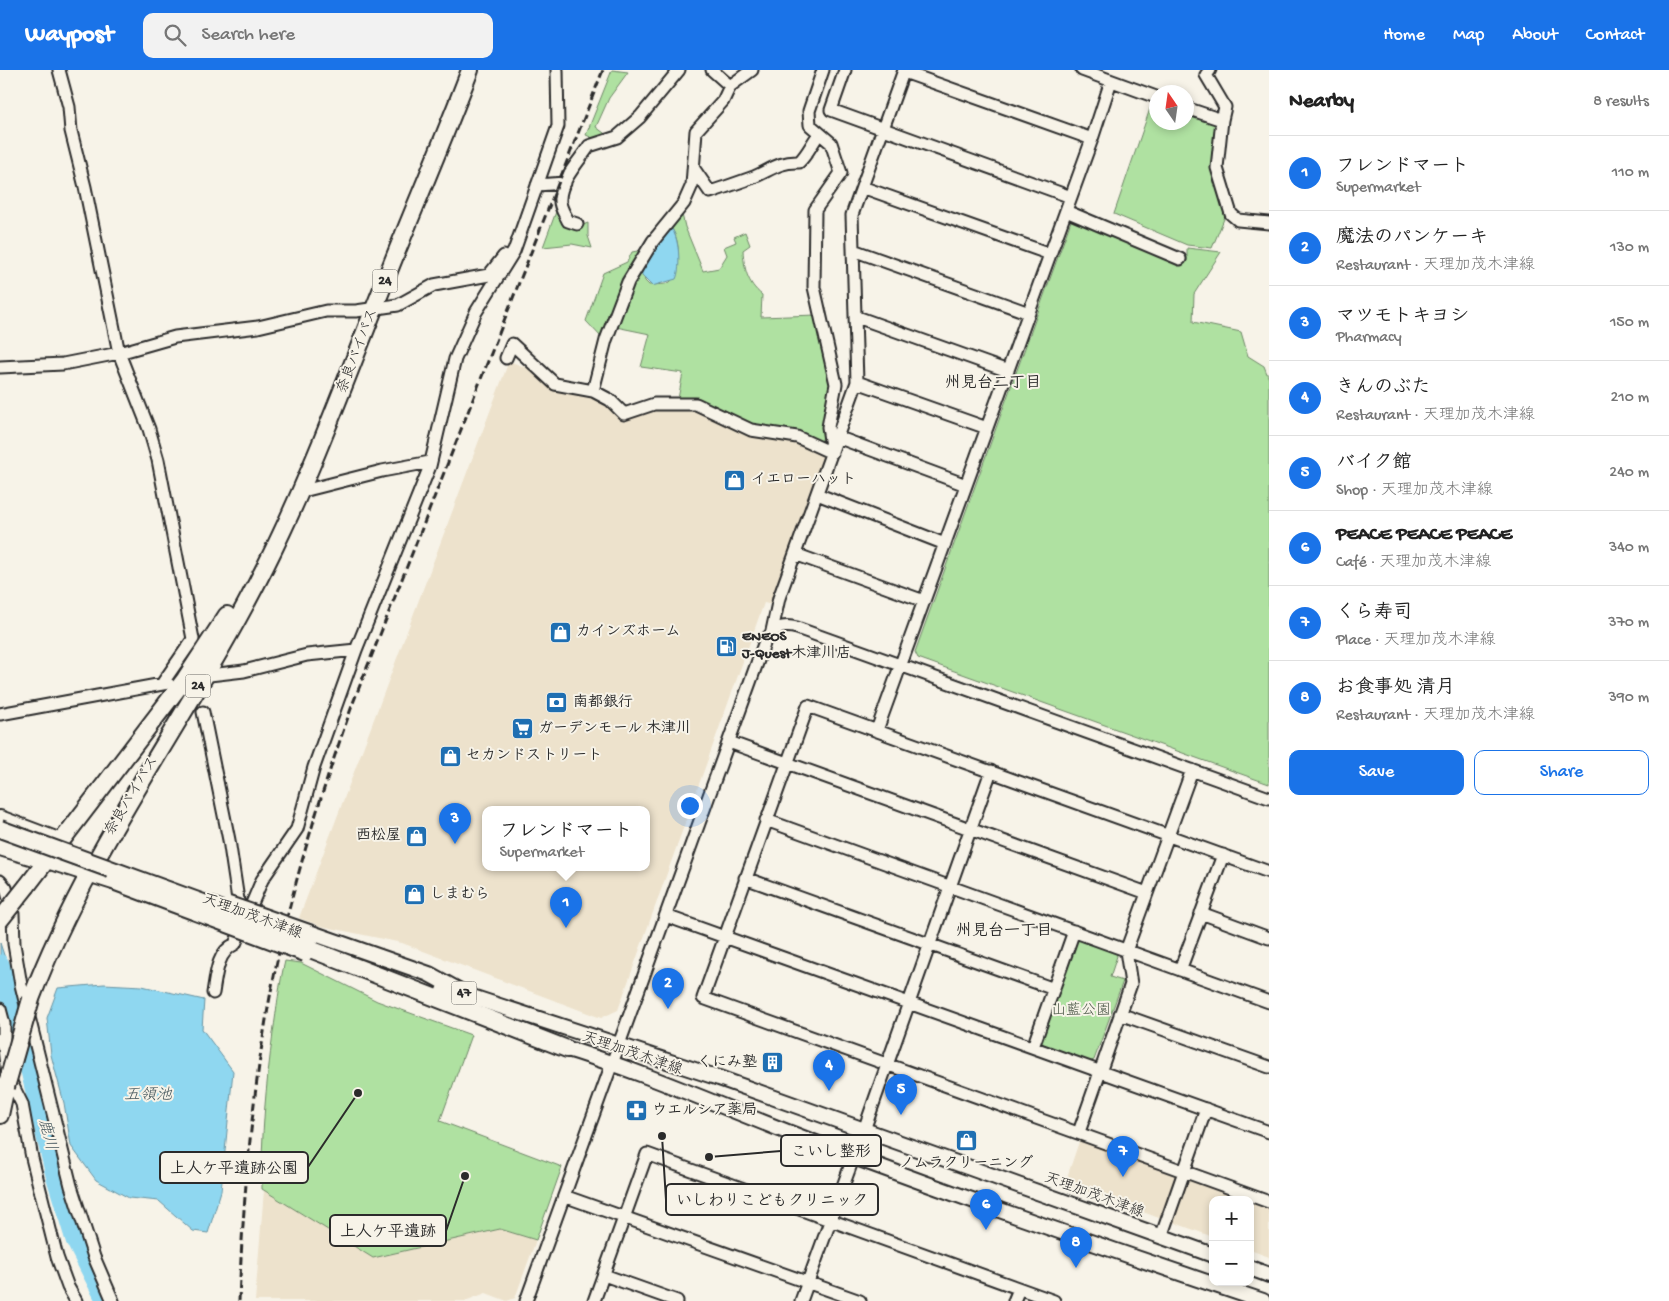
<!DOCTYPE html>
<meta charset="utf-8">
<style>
body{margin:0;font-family:"Gochi Hand","Klee One",sans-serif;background:#f2f2f2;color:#222}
.controls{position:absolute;right:15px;bottom:15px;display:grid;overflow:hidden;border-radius:10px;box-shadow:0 2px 8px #0003}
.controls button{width:45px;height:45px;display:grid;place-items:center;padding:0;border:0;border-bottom:1px solid #e0e0e0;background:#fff;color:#222;font:25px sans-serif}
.compass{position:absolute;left:1149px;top:15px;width:45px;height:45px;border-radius:50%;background:#fff;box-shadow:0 2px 8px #0003;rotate:347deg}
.you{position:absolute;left:689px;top:735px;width:18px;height:18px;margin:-12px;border:4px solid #fff;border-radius:50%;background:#1a73e8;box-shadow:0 0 0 8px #1a73e833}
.badge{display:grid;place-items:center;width:32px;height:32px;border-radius:50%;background:#1a73e8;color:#fff;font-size:16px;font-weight:700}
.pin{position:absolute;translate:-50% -41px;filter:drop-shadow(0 1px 2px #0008)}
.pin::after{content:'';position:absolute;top:26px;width:18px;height:15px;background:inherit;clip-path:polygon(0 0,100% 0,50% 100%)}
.popup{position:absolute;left:482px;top:736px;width:168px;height:65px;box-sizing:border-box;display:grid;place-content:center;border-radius:10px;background:#fff;filter:drop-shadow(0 1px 4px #0005);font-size:16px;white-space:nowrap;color:#767676}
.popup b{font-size:19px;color:#222}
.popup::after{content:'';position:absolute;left:50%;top:100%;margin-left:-10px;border:10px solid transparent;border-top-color:#fff}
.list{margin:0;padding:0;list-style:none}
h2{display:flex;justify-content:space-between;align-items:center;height:65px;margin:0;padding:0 20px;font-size:21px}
h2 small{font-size:16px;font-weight:400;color:#767676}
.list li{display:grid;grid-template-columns:32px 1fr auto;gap:15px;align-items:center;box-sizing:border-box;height:75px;padding:0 20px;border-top:1px solid #e0e0e0}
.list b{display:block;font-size:19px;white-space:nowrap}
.list p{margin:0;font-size:16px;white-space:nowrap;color:#767676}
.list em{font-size:16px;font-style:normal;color:#767676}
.actions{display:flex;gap:10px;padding:15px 20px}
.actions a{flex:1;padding:11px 0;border:1px solid #1a73e8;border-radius:10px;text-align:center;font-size:18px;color:#1a73e8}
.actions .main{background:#1a73e8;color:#fff}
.icon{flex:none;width:28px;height:28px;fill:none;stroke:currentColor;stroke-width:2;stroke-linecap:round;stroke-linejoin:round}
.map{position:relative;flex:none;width:1269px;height:1231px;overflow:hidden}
header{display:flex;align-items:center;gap:30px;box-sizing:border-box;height:70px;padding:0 25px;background:#1a73e8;color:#fff}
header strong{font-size:24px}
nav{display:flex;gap:28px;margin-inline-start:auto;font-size:18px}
.search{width:350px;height:45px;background:#f2f2f2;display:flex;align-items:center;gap:12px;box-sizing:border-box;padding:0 18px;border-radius:10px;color:#767676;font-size:19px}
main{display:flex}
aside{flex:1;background:#fff}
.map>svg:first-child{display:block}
.built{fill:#ede2cc;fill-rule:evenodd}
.green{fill:#afe1a1;stroke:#6d8666}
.water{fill:#8fd7f0;stroke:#6792a1}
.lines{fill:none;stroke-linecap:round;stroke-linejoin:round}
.river{stroke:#8fd7f0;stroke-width:19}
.minor-casing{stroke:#2b2b2b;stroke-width:15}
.major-casing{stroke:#2b2b2b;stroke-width:18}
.highway-casing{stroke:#2b2b2b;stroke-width:20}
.minor{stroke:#f7f3e8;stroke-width:11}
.major{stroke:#f7f3e8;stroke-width:14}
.highway{stroke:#f7f3e8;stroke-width:16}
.rail{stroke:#2b2b2b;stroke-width:3;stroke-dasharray:8 4;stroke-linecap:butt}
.major-bridge-casing{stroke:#2b2b2b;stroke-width:18;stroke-linecap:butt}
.highway-bridge-casing{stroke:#2b2b2b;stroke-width:20;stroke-linecap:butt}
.major-bridge{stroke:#f7f3e8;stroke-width:14}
.highway-bridge{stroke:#f7f3e8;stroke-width:16}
.labels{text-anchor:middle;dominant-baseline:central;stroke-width:4;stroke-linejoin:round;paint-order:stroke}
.shield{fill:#f7f3e8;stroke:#686764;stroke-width:1}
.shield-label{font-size:14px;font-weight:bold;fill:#2b2b2b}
.street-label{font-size:15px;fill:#2b2b2b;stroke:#f7f3e8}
.poi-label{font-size:15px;font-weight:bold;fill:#2b2b2b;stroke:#f7f3e8;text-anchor:start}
.park-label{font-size:15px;fill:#4c5848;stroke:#f7f3e8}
.neighbourhood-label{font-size:16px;font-weight:bold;fill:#2b2b2b;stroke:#f7f3e8}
.water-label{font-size:16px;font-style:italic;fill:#44565c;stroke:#f7f3e8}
.leader{fill:none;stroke:#2b2b2b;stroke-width:2}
.callout-dot{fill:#2b2b2b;stroke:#f7f3e8;stroke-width:2}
.callout{fill:#f7f3e8;stroke:#2b2b2b;stroke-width:2}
.callout-label{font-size:16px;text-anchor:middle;font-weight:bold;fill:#2b2b2b}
</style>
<header>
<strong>Waypost</strong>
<div class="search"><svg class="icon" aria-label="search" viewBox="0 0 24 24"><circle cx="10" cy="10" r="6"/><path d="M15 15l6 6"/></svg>Search here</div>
<nav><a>Home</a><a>Map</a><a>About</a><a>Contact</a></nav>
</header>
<main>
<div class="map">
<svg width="1269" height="1231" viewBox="0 0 1269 1231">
<rect width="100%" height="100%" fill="#f7f3e8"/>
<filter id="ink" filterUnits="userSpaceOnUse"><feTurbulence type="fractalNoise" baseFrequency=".02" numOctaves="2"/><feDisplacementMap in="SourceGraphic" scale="10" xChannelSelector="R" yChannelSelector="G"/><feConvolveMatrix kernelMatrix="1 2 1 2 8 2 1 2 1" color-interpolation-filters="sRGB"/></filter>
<g filter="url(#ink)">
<path class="built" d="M509 291 530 299 552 316 594 327 615 339 624 349 653 340 701 339 794 371 822 383 825 389 772 535 764 533 618 940 601 948 402 873 321 856 299 848ZM486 739H646V797H486Z
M1080 1069 1174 1103 1177 1109 1164 1145 1159 1148 1065 1113Z
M1192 1109 1248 1130H1213V1167L1175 1153 1172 1148 1185 1113Z
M264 1120 373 1188 500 1159 536 1170 515 1228 507 1231 486 1223 465 1231H255Z
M1250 1131 1269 1137V1187L1250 1180Z"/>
<path class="green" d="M612 0 628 2 609 28 596 57 608 66 595 69 586 65Z
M1153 30 1156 31V52H1186L1187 43 1212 53 1216 57 1226 144 1212 178 1187 175 1114 144Z
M557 139 578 157 588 153V166L592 178 572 174 543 177Z
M681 140 685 157 703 201 719 198 727 185 724 177 736 172 734 167 745 162 750 175 743 180C744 198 747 213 762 225L761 247 816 245 832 319 822 370 817 372 753 356 706 332 678 329 683 303 641 297 650 264 616 257 641 194 645 211 649 215C656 214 668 216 672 210 681 197 681 166 669 156Z
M1072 148 1180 195 1187 191V178L1221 182 1194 224 1193 252 1241 262 1248 286 1264 296 1269 309V714L918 588 915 582Z
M643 180 603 269 586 251 603 203 627 192 632 182Z
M1081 869 1115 881 1117 886 1110 907 1123 911 1094 990 1088 992 1043 976 1040 970 1076 872Z
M285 891 301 893 377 931 471 965 440 1051 562 1097 536 1170 500 1159 373 1188 262 1119C261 1067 266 1015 273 963 277 938 279 915 285 891Z"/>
<path class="water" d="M669 156C680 164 681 199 676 209L652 216 642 206 641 194Z
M0 873 6 891 12 941 0 909Z
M104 914 142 916 204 930 202 959 233 1001 221 1121 208 1163 193 1161 159 1131 129 1128 96 1110 71 1076 64 1033 51 985 47 948 58 918Z"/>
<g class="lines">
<path class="river" d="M0 894 31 1005 55 1105 75 1170 106 1231"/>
<defs>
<path id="minor" d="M59 0 69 37 71 61 85 117 119 283 149 359 158 390 193 569 162 614
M712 0 730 16
M752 0 730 16 723 31 696 61 692 115 684 133 653 171 628 212 606 270 593 321 610 330 624 344 654 334H696L751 360 797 367 832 383 828 357 836 314 814 217 815 140 841 103 831 73 810 55 809 41 823 0
M845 0 831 40 1071 127
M1082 0 1156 27
M1210 0 1206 5 1225 37 1222 50 1217 98 1231 144 1238 150 1269 153
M904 2 1092 69
M1186 38 1222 50
M694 99 710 122C723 118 737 113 751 108 768 102 778 91 799 92 807 85 812 73 819 64
M537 115 565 113
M862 117 1050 184
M1066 141 1180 189
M577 154 568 151C565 144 559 137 560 129 560 111 580 90 589 76L617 67 640 47 679 0
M853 180 1029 243
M857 247 1008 301
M506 288 512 274 555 314 593 321
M0 297 63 294 119 283 175 267 258 257 326 241H356L398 235 434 215 489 205 504 186
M857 312 987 358
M837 367 966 415
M299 422 382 401 430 392
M817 424 945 474
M795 484 924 531
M772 561 779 528 857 312 852 145 904 0
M201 606 244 601 307 585 356 580
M203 642 229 770 240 843
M0 644 168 613
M877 660 1092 69 1111 11
M729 672 1147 823
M766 750 1269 932
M1269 802 808 636 703 928 1269 1132
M745 808 1054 919
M0 811 6 818 13 844 14 874 21 915 71 1116 94 1187 113 1231
M1201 843 1269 868
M666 846 1269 1062
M1180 900 1223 785
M213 923C216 905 217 882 235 874L262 810 297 759 314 697 356 580 430 396 455 289 476 242 514 181 558 56 557 0
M0 939 4 954V977
M1120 944 1269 997
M0 969 4 979 7 1004 22 1034 32 1088 57 1187 68 1217 76 1231
M1033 977 1074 861
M864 1060 991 701
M1079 1062 1131 914 1126 881 1192 700
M564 1126 860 1231
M1161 1167 1206 1039
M604 1205 677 1231
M526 1231 765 571C774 558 782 554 797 558L1269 728
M594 1231 647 1084 1054 1231
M801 1231 854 1086
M1014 1231 1019 1219"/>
<path id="major" d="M47 791 113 812
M312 863 429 904 469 926 719 1008 1213 1185
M558 976C649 1003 735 1043 824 1076 969 1130 1116 1182 1263 1231
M1250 1198 1269 1205"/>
<path id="highway" d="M0 749 61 772
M0 777 47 791
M27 816 185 609 227 545
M305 877 567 979
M444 921 469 926
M31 929C90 773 194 641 267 493 311 405 345 312 381 221 410 147 442 74 470 0
M0 1045 6 1017"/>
</defs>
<use href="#minor" class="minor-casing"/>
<use href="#major" class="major-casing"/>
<use href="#highway" class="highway-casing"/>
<use href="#minor" class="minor"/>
<use href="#major" class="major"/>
<use href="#highway" class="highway"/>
<path class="rail" d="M239 1231C243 1133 251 1035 268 938 286 834 318 732 353 633L603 0"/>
<defs>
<path id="major-bridge" d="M113 812 305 884
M229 834 312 863"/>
<path id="highway-bridge" d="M0 759 308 871
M0 850 27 816
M6 1017 31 929"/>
</defs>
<use href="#major-bridge" class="major-bridge-casing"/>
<use href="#highway-bridge" class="highway-bridge-casing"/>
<use href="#major-bridge" class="major-bridge"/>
<use href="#highway-bridge" class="highway-bridge"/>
</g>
</g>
<defs>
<symbol id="shop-square" viewBox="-11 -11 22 22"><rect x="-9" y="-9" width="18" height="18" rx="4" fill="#1f6fb2" stroke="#f7f3e8"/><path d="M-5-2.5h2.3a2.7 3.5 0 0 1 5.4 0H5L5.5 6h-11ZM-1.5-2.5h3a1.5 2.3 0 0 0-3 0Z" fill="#fff"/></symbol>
<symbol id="fuel-square" viewBox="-11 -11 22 22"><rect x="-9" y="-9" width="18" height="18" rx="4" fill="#1f6fb2" stroke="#f7f3e8"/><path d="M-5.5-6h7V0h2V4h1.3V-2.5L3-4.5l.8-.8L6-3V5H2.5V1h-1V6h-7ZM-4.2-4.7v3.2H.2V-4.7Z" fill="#fff"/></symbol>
<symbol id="bank-square" viewBox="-11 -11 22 22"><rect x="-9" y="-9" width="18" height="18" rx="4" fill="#1f6fb2" stroke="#f7f3e8"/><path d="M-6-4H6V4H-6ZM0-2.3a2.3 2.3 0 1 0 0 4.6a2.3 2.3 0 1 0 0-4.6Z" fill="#fff"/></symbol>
<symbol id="supermarket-square" viewBox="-11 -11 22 22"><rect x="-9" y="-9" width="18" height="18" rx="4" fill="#1f6fb2" stroke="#f7f3e8"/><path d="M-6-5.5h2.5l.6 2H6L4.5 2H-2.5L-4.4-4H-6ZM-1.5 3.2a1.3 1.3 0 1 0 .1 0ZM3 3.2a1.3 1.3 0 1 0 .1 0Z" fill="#fff"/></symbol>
<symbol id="building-square" viewBox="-11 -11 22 22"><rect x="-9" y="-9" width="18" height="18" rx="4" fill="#1f6fb2" stroke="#f7f3e8"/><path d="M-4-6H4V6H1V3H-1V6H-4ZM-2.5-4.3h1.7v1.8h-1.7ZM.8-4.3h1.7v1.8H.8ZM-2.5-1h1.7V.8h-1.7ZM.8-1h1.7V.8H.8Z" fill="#fff"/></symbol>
<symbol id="pharmacy-square" viewBox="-11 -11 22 22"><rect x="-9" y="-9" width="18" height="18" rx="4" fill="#1f6fb2" stroke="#f7f3e8"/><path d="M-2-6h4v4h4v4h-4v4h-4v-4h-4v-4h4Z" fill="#fff"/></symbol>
</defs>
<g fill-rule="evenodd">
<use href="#shop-square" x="722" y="398" width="25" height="25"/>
<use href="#shop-square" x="548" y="550" width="25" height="25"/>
<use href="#fuel-square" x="714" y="564" width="25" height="25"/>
<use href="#bank-square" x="544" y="620" width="25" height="25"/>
<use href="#supermarket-square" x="510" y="646" width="25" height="25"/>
<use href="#shop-square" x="438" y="674" width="25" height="25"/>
<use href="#shop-square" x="404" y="754" width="25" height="25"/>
<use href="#shop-square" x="402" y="812" width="25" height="25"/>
<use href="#building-square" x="760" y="980" width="25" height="25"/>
<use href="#pharmacy-square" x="624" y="1028" width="25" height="25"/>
<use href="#shop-square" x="954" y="1058" width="25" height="25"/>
</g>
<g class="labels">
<g class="shield">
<rect x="372.5" y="199.5" width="25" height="23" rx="4"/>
<rect x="185.5" y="604.5" width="25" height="23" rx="4"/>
<rect x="451.5" y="911.5" width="25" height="23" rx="4"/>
</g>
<g class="shield-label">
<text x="385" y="211">24</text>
<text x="198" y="616">24</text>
<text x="464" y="923">47</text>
</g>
<g class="street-label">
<text transform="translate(358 281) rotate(-69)">奈良バイパス</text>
<text transform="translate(132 726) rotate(-59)">奈良バイパス</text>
<text transform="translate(252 847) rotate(20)">天理加茂木津線</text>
<text transform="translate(632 984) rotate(19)">天理加茂木津線</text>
<text transform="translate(1094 1126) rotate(20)">天理加茂木津線</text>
</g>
<g class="poi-label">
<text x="751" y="410">イエローハット</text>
<text x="576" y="562">カインズホーム</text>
<text x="742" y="567">ENEOS<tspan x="742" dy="17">J-Quest木津川店</tspan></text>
<text x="573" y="633">南都銀行</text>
<text x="538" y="659">ガーデンモール 木津川</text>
<text x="466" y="686">セカンドストリート</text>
<text x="401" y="766" text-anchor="end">西松屋</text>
<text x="430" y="825">しまむら</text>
<text x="757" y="993" text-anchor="end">くにみ塾</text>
<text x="652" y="1041">ウエルシア薬局</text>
<text x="966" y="1094" text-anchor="middle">ノムラクリーニング</text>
</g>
<g class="park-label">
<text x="1081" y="941">山藍公園</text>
</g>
<g class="neighbourhood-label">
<text x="993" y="314">州見台二丁目</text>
<text x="1004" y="862">州見台一丁目</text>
</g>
<g class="water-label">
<text x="148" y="1026">五領池</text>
<text transform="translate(46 1065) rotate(75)">鹿川</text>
</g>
</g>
<path class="leader" d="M709 1087L781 1081M358 1023L308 1097M662 1066L666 1130M465 1106L446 1161"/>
<g class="callout-dot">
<circle cx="709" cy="1087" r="5"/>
<circle cx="358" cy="1023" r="5"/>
<circle cx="662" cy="1066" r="5"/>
<circle cx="465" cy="1106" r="5"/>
</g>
<g class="callout">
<rect x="781" y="1065" width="100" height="31" rx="5"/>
<rect x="160" y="1082" width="148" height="31" rx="5"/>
<rect x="666" y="1114" width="212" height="31" rx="5"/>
<rect x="330" y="1145" width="116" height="31" rx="5"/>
</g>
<g class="callout-label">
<text x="831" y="1086">こいし整形</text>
<text x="234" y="1103">上人ケ平遺跡公園</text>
<text x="772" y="1135">いしわりこどもクリニック</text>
<text x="388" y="1166">上人ケ平遺跡</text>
</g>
</svg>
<div class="controls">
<button>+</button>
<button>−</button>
</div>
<svg class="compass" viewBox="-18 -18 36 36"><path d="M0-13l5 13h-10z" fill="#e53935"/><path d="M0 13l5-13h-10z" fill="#767676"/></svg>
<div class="you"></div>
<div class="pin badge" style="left:566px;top:858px">1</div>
<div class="popup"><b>フレンドマート</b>Supermarket</div>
<div class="pin badge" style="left:668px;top:939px">2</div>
<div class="pin badge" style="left:455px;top:774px">3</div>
<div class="pin badge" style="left:829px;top:1021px">4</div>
<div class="pin badge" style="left:901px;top:1045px">5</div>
<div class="pin badge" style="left:986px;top:1160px">6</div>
<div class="pin badge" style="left:1123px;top:1107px">7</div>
<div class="pin badge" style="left:1076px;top:1198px">8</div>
</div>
<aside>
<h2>Nearby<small>8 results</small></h2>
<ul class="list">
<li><span class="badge">1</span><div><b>フレンドマート</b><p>Supermarket</p></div><em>110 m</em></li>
<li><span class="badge">2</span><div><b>魔法のパンケーキ</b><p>Restaurant · 天理加茂木津線</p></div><em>130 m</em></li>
<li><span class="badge">3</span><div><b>マツモトキヨシ</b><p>Pharmacy</p></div><em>150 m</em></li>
<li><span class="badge">4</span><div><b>きんのぶた</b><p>Restaurant · 天理加茂木津線</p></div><em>210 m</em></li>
<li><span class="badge">5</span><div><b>バイク館</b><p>Shop · 天理加茂木津線</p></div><em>240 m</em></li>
<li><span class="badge">6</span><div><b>PEACE PEACE PEACE</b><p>Café · 天理加茂木津線</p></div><em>340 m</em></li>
<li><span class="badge">7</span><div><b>くら寿司</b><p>Place · 天理加茂木津線</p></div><em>370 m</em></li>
<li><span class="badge">8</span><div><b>お食事処 清月</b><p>Restaurant · 天理加茂木津線</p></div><em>390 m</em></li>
</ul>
<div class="actions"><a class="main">Save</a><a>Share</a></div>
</aside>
</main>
